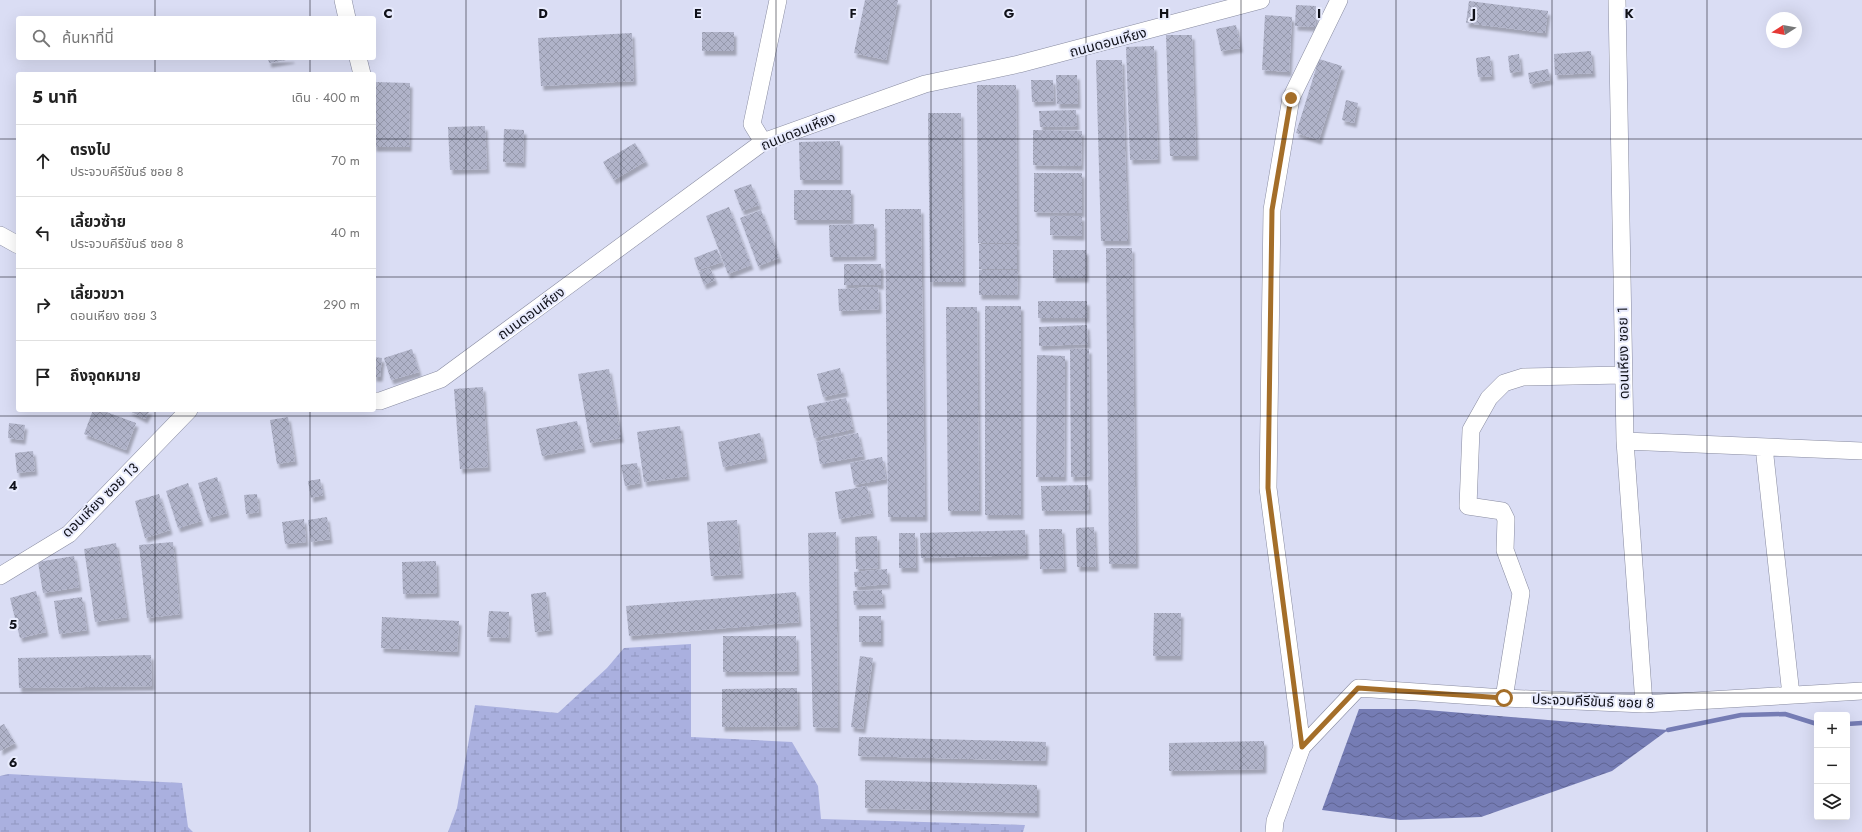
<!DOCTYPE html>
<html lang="th">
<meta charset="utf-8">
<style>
body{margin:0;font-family:Jost,"Noto Sans Thai",sans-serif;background:#f2f2f2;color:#222}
.controls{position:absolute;right:12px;bottom:12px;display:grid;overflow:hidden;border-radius:4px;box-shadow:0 4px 16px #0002}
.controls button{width:36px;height:36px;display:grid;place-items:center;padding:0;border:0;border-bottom:1px solid #e0e0e0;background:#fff;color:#222;font:20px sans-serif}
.compass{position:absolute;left:1766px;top:12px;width:36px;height:36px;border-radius:50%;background:#fff;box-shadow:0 4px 16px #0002;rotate:259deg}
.stop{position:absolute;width:12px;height:12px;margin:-9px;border:3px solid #a46e29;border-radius:50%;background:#fff}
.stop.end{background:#a46e29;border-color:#fff;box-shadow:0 1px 4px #0008}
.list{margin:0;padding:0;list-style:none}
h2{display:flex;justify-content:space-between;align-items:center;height:52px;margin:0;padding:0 16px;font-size:17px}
h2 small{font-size:13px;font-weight:400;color:#767676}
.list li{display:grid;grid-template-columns:26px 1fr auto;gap:12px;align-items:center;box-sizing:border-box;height:72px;padding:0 16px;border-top:1px solid #e0e0e0}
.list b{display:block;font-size:15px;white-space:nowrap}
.list p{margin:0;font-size:13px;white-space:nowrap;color:#767676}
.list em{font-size:13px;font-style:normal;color:#767676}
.icon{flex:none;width:22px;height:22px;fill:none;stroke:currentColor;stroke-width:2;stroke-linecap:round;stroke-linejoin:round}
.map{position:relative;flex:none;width:1862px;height:832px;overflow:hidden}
.search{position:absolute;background:#fff;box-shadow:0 4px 16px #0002;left:16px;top:16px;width:360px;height:44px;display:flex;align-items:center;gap:10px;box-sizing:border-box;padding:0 14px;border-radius:4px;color:#767676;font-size:15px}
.panel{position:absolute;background:#fff;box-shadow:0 4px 16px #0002;left:16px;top:72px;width:360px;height:340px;border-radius:4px}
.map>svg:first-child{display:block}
.wetland{fill:url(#wetland-marsh)}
.water{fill:url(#water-waves)}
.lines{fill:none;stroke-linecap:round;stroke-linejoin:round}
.stream{stroke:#757cb4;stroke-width:4.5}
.building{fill:url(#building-cross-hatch);filter:url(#shadow)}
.minor-casing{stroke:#888ba0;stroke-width:18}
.minor{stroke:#fff;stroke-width:17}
.route{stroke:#a46e29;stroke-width:5}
.grid{fill:none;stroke:#101119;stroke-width:1;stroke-opacity:0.55}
.labels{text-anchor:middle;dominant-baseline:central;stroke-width:4;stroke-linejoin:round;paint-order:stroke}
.street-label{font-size:14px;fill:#101119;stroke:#e8ebfd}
.grid-label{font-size:13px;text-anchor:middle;font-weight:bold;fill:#101119;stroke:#e8ebfd;stroke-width:4;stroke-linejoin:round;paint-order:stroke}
</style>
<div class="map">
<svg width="1862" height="832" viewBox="0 0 1862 832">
<defs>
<pattern id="wetland-marsh" width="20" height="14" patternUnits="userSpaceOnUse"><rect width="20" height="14" fill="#aab0df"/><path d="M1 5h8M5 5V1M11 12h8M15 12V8" fill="none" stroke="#9196bf"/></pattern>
<pattern id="water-waves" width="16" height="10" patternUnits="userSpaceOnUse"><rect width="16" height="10" fill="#757cb4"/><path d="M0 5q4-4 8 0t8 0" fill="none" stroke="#5f6492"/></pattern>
<pattern id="building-cross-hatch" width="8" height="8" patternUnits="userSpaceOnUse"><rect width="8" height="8" fill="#b0b3c9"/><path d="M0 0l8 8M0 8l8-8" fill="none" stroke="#9699ac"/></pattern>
<filter id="shadow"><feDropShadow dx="2.5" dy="4.5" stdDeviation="1" flood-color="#0004"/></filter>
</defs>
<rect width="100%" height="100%" fill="#daddf4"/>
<path class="wetland" d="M691 644V737L792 742 818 786 821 819 1025 825 1023 832H448L457 808 475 705 558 713 607 668 624 648Z
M8 774 182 783 188 827 193 832H0V776Z"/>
<path class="water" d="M1359 709H1415L1668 730 1612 771 1481 817 1400 820 1322 810Z"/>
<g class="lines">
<path class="stream" d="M1847 724 1862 723
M1668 730 1741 715 1785 714 1817 724"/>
</g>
<path class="building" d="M865 0H898L886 60 854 53Z
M1469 1 1548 11 1545 33 1466 23Z
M1296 5 1316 6 1315 27 1295 26Z
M1265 15 1292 17 1289 72 1262 70Z
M1236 25 1240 48 1221 51 1216 29Z
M702 32H734V51H702Z
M632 33 634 81 541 86 538 38Z
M1166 35H1192L1196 156H1170Z
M1154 46 1158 159 1130 160 1126 47Z
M1591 51 1593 73 1555 75 1554 54Z
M1519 54 1521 71 1510 73 1508 56Z
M1490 56 1492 76 1478 77 1476 58Z
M268 58H292V59L269 63Z
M1319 59 1342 66 1319 140 1296 133Z
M1096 60H1122L1128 241H1101Z
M1548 69 1550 80 1530 84 1528 73Z
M1056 75H1077L1078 104H1057Z
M1031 80H1053L1054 101 1032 102Z
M374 82 410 83 409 147H374Z
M977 85H1016L1017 243H978Z
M1346 100 1358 103 1354 123 1342 120Z
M1076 110 1077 126 1040 127 1039 111Z
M928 113H961L963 282H930Z
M485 126 487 169 450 170 448 127Z
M504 129 524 130 523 163 503 162Z
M1033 130 1082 131 1081 166 1033 165Z
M840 141V180H800L799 142Z
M635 143 646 161 614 180 603 162Z
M1034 173H1082V213L1034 212Z
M751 184 759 205 742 211 734 190Z
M794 190H851V220H794Z
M729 207 751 265 728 274 706 216Z
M885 209H921L925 517H888Z
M761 210 779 258 758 266 740 218Z
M1050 216H1082V236L1050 235Z
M874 224V256L830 257 829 225Z
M979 244H1017V269H979Z
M1106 248H1132L1136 564H1109Z
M717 249 722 262 698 270 694 258Z
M1053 250H1086V278H1053Z
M844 264H881V285H844Z
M710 268 715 280 704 285 699 272Z
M979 270H1018L1017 295H979Z
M878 287 879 309 839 311 838 289Z
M1038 301H1087V318H1038Z
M985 306H1021V515H985Z
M946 307H977L979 511H948Z
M1087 325 1088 344 1039 346V327Z
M412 349 419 372 391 380 384 358Z
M1070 349H1089L1090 476 1071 477Z
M1037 355 1065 356 1064 477H1036Z
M374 357 382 358 380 377H374Z
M840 368 846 392 823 397 817 374Z
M609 369 621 438 590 443 578 374Z
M483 387 488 467 460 469 454 389Z
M846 398 853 429 814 438 807 406Z
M93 410H101L136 423 126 450 84 434Z
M128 410H150L145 419Z
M288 417 295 461 277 464 270 420Z
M577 421 583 448 542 456 536 429Z
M9 423 25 425 23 440 8 438Z
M680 426 687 476 644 482 637 432Z
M760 433 765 458 723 467 718 442Z
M858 433 863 456 820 464 816 442Z
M33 451 35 471 17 473 15 453Z
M882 457 886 479 854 485 850 463Z
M637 463 640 483 625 486 621 465Z
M217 477 227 513 208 518 198 483Z
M320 479 323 495 311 498 308 481Z
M188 483 201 521 178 528 166 491Z
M1088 485 1089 510 1042 511 1041 486Z
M867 486 872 513 839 519 835 492Z
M159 494 170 530 145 538 135 501Z
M257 494 259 512 246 514 244 495Z
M327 517 330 539 311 542 308 520Z
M304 519 306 542 285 544 282 522Z
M737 520 741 574 711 576 707 522Z
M1094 527 1096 567H1077L1076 528Z
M1039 529H1062L1064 568 1040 569Z
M1025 530 1026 555 921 558 920 533Z
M836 532 838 728 813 727 808 533Z
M899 533H915L916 568H899Z
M877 536 878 568 856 569 855 537Z
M173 542 180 614 147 618 139 545Z
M116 543 127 617 95 622 84 549Z
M74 556 79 587 43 593 38 562Z
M436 561 437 593 403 594 402 562Z
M887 569 888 584 855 587 854 572Z
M882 590 883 604 854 605 853 591Z
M36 591 46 632 20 638 10 598Z
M546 592 550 630 535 632 531 594Z
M796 592 799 622 629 636 626 606Z
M82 597 87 630 59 634 54 601Z
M489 611 509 612 508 638 487 637Z
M1154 613H1181L1180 656H1153Z
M859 616H881V642H859Z
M382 617 459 621 457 652 381 648Z
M723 636H796L797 671 723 672Z
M151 655 152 686 19 688 18 658Z
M860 656 873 658 863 729 851 727Z
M797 688 798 726 722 727V689Z
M4 724 15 743 0 751V726Z
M859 737 1046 742 1045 761 858 756Z
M1264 741V769L1169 771V743Z
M865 780 1037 785V813L865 808Z"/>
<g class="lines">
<defs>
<path id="minor" d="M343 0 347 18
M1617 0 1625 441 1644 704
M358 58 362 74
M763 142 752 124 778 0
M0 235 18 245
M374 401H380L441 379 763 142 925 84 1019 64 1261 0
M1625 441 1862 451
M1764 447 1791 695
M0 576 69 534 189 410
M1504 698 1521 593 1505 550 1506 519 1502 511 1468 506 1471 430 1489 398 1504 383 1523 377 1623 375
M1302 747 1358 688 1504 698 1644 704 1862 691
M1274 832 1275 821 1302 747 1268 488 1272 210 1291 98 1339 0"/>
</defs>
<use href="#minor" class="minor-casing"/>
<use href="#minor" class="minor"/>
</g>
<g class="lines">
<path class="route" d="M1291 98 1272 210 1268 488 1302 747 1358 688 1504 698"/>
</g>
<path class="grid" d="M155 0V18M310 0V18M466 0V832M621 0V832M776 0V832M931 0V832M1086 0V832M1241 0V832M1396 0V832M1552 0V832M1707 0V832M155 58V74M310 58V74M0 139H18M374 139H1862M0 277H18M374 277H1862M155 410V832M310 410V832M0 416H1862M0 555H1862M0 693H1862"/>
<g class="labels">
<g class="street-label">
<text transform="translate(1108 42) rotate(-15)">ถนนดอนเหียง</text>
<text transform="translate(798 131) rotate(-22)">ถนนดอนเหียง</text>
<text transform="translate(531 313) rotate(-36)">ถนนดอนเหียง</text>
<text transform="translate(1623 353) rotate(-91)">ดอนเหียง ซอย 1</text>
<text transform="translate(100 500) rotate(-44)">ดอนเหียง ซอย 13</text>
<text transform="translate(1593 701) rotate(2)">ประจวบคีรีขันธ์ ซอย 8</text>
</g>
</g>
<g class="grid-label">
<text x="388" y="18">C</text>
<text x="543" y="18">D</text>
<text x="698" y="18">E</text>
<text x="853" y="18">F</text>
<text x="1009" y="18">G</text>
<text x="1164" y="18">H</text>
<text x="1319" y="18">I</text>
<text x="1474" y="18">J</text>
<text x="1629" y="18">K</text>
<text x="13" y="490">4</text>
<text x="13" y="629">5</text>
<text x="13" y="767">6</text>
</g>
</svg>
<div class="controls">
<button>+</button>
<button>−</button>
<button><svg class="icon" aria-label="layers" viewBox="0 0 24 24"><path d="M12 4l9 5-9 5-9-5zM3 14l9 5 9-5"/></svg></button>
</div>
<svg class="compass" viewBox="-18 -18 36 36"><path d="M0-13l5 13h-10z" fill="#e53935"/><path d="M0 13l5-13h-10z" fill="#767676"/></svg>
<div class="stop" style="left:1504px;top:698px"></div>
<div class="stop end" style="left:1291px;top:98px"></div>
<div class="search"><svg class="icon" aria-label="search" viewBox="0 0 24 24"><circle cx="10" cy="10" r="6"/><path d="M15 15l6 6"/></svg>ค้นหาที่นี่</div>
<section class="panel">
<h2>5 นาที<small>เดิน · 400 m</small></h2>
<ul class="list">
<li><svg class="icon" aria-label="ahead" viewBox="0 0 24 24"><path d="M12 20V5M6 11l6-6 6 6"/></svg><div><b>ตรงไป</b><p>ประจวบคีรีขันธ์ ซอย 8</p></div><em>70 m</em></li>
<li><svg class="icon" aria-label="left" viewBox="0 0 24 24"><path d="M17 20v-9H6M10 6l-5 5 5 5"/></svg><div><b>เลี้ยวซ้าย</b><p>ประจวบคีรีขันธ์ ซอย 8</p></div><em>40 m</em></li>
<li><svg class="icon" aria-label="right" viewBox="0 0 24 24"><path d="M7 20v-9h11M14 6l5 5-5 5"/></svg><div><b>เลี้ยวขวา</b><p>ดอนเหียง ซอย 3</p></div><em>290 m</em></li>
<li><svg class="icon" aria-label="arrive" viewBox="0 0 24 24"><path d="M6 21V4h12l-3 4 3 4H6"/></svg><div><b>ถึงจุดหมาย</b></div></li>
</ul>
</section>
</div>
